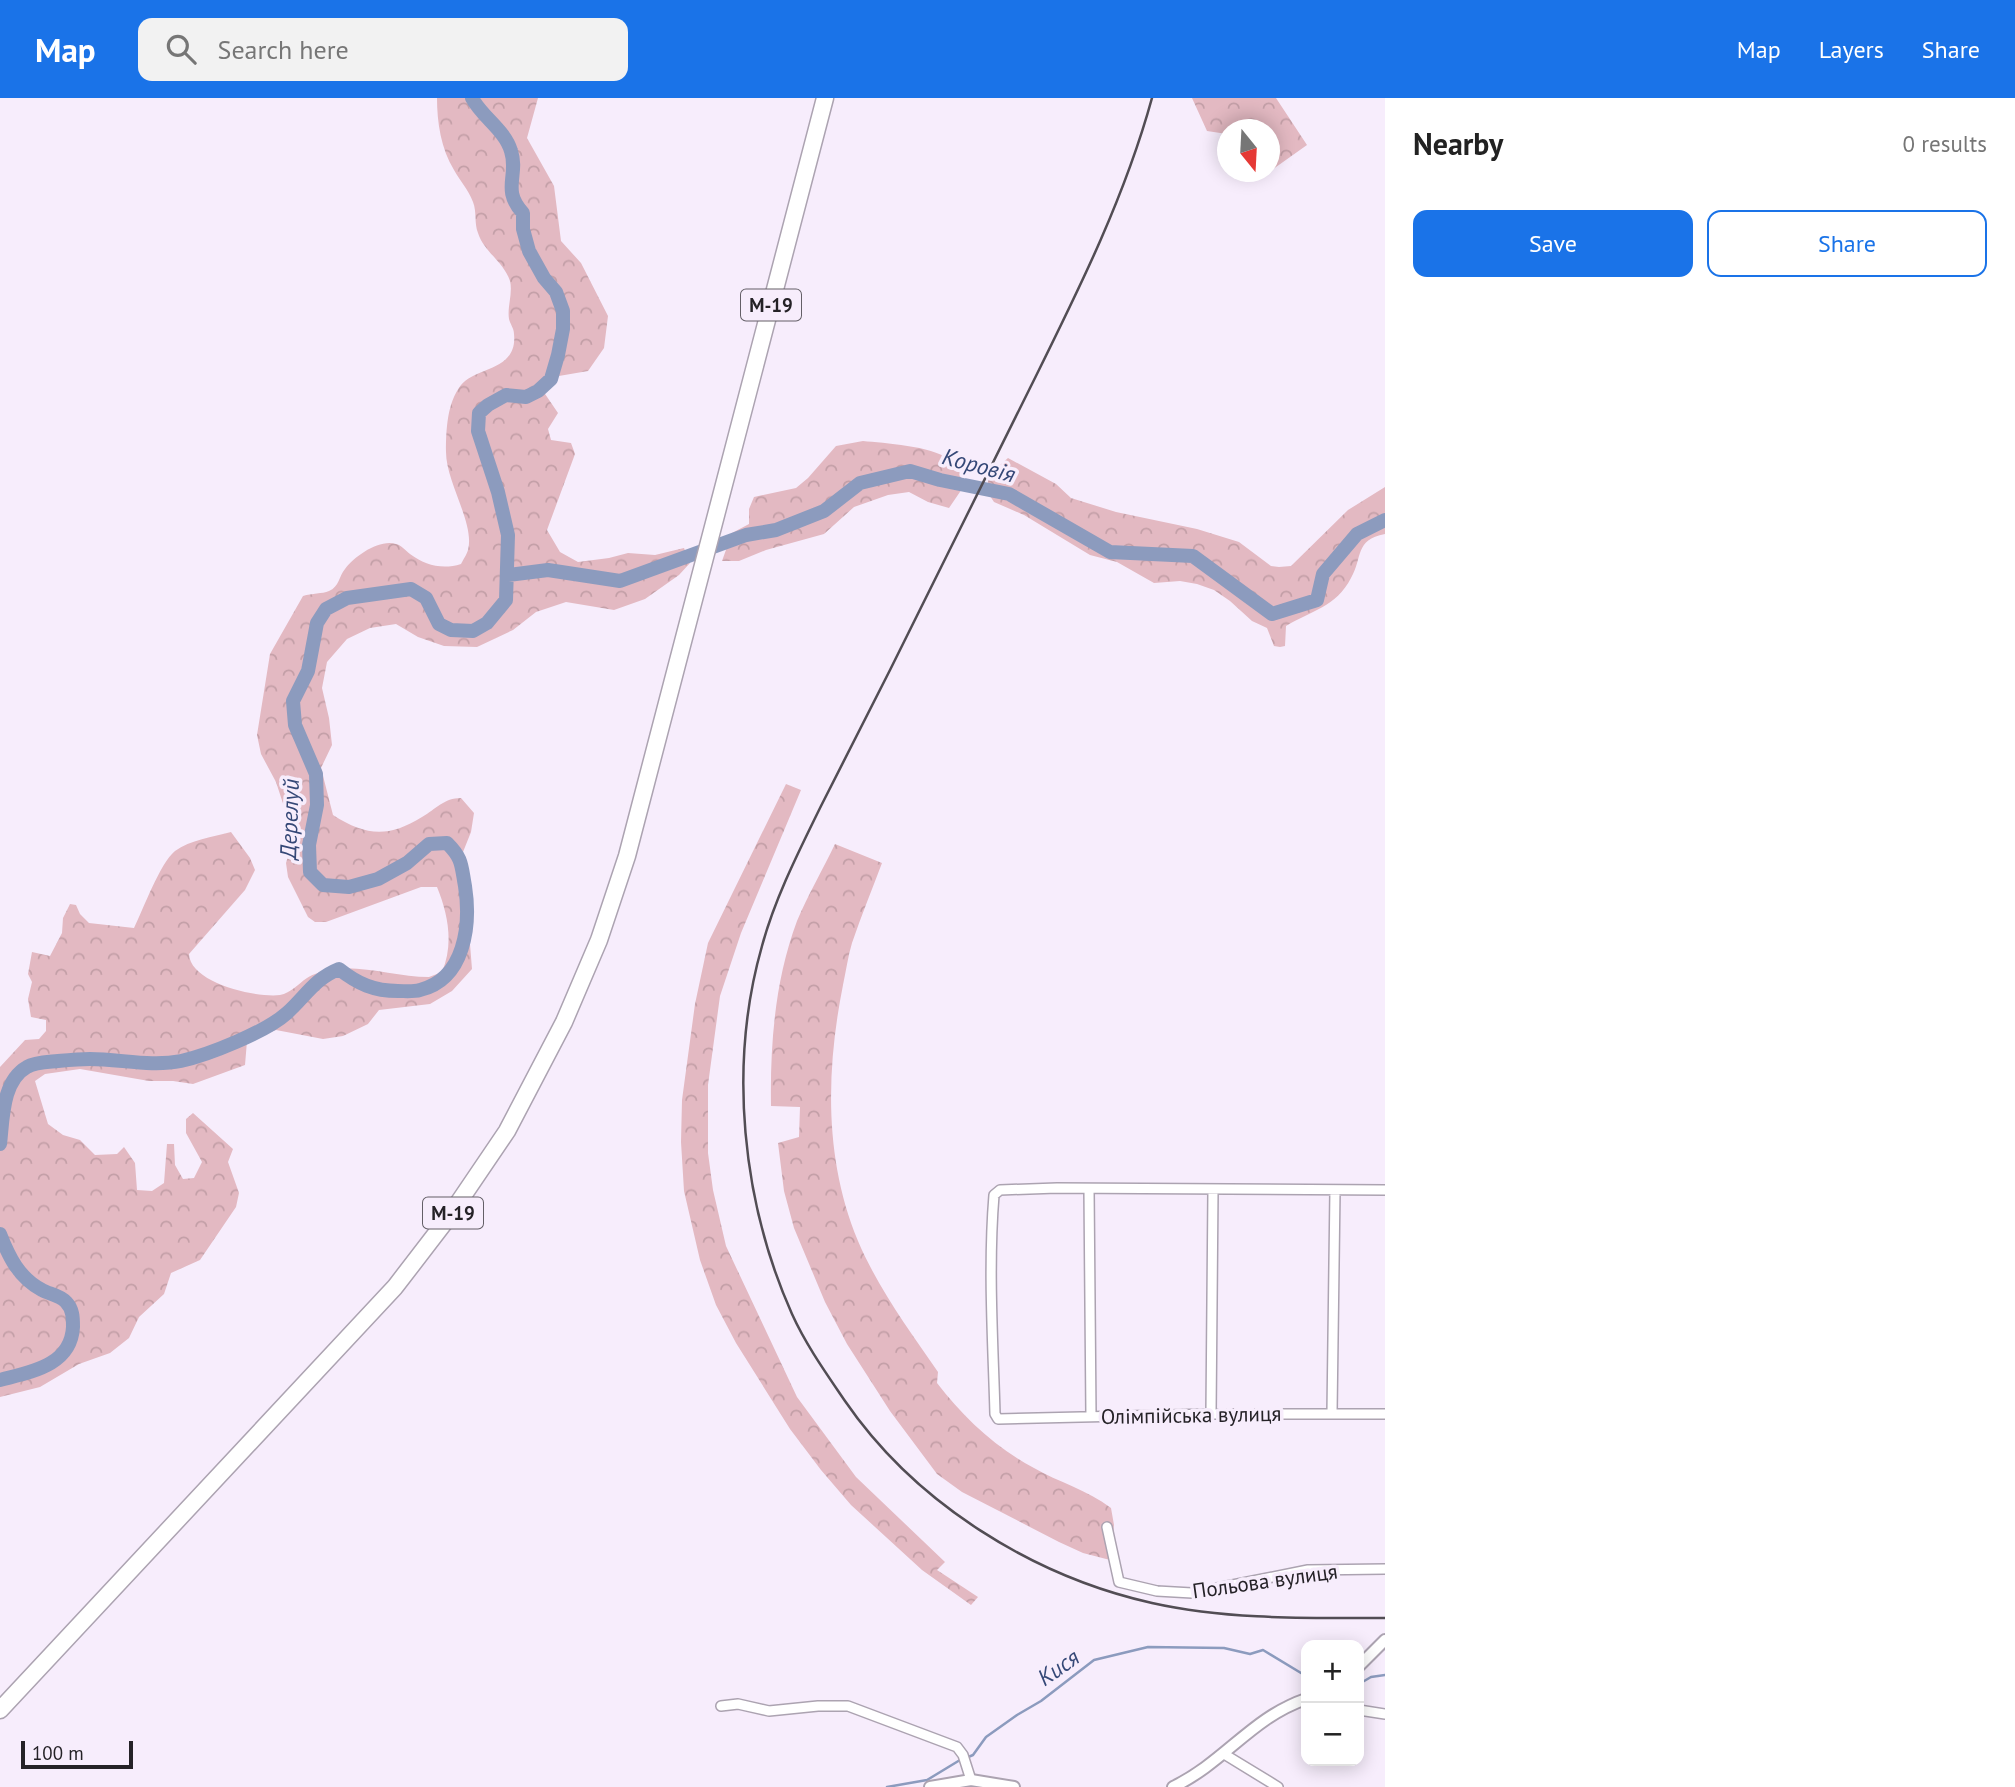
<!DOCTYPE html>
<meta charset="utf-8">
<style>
body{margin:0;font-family:"PT Sans",sans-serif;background:#f2f2f2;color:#222}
.controls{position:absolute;right:21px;bottom:21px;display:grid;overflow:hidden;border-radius:14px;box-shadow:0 4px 18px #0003}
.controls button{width:63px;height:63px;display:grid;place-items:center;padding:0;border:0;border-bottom:2px solid #e0e0e0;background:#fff;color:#222;font:35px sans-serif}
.compass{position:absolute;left:1217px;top:21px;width:63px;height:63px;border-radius:50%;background:#fff;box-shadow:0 4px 18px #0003;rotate:162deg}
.scale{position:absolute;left:21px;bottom:18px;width:112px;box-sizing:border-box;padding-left:7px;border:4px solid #252227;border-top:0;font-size:19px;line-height:24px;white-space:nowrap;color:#252227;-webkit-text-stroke:5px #f7edfc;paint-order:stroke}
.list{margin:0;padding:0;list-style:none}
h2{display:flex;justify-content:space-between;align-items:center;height:91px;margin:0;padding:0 28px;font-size:30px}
h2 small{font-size:23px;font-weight:400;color:#767676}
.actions{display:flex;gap:14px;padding:21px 28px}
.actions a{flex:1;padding:16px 0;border:2px solid #1a73e8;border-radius:14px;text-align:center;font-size:24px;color:#1a73e8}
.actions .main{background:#1a73e8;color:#fff}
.icon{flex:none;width:38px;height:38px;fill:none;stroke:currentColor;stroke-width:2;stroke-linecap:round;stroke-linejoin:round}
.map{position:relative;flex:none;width:1385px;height:1689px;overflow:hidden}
header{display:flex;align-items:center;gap:42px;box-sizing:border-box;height:98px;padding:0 35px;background:#1a73e8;color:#fff}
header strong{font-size:33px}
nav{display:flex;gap:38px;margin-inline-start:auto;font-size:24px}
.search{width:490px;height:63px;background:#f2f2f2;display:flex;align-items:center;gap:18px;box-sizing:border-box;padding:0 24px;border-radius:14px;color:#767676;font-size:26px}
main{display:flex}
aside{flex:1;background:#fff}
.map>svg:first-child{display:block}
.forest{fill:url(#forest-crowns)}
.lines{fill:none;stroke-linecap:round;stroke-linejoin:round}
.stream{stroke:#8c9bbe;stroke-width:2.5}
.river{stroke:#8c9bbe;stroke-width:14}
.minor-casing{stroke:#aca3b1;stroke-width:12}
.tertiary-casing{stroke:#aca3b1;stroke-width:14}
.trunk-casing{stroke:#aca3b1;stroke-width:19}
.minor{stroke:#fff;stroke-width:9}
.tertiary{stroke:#fff;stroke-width:10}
.trunk{stroke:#fff;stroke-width:16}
.rail{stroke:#524d54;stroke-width:2.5}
.labels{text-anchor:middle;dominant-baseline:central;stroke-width:7;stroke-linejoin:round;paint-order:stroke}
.shield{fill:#f7edfc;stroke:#645f67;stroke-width:2}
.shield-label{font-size:19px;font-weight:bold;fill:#252227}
.street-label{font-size:21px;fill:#252227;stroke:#f7edfc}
.water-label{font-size:23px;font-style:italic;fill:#354877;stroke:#f7edfc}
</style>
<header>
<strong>Map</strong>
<div class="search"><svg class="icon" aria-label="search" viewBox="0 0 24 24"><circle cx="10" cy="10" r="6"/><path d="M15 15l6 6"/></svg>Search here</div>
<nav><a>Map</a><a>Layers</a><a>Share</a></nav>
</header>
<main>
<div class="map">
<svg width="1385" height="1689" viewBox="0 0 1385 1689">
<defs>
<pattern id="forest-crowns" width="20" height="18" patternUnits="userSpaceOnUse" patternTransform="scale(1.75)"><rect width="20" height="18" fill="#e3b9c2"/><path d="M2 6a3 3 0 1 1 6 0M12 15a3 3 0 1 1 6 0" fill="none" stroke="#c39fa7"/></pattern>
</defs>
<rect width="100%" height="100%" fill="#f7edfc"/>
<path class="forest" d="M437 0H538L527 40 554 88 561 143 581 165 608 218 604 250 588 273 553 279 543 293 558 315 548 331 551 342 571 345 575 356 547 432 560 454 578 464 609 460 628 455 655 457 684 450 690 465 679 477 645 501 614 512 566 504 536 514 513 532 477 549 444 548 418 539 396 526 370 530 347 541 327 564 322 590 329 620 332 647 321 670 333 717C366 738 388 740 422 719 436 711 444 700 461 700L474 715 471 734 463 754 470 799 469 834 472 871 452 893 430 906 379 912 368 926 343 938 323 941 276 932 247 943 245 967 193 986 173 983H149L80 971 45 976 35 983 48 1026 63 1037 80 1042 95 1057 117 1056 124 1049 135 1065 137 1092 152 1093 164 1085 167 1046H174L175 1067 183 1081 194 1080 202 1064 186 1035V1021L193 1015 233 1051 228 1064 239 1095 236 1109 200 1162 171 1175 164 1196 139 1219 129 1240 110 1255 79 1266 40 1289 0 1299V969L25 942 39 941 46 933V922L31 919 28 901 32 884 28 876 32 854 50 858 62 835 63 820 70 806 76 807 80 816 89 825 134 830C143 812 160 765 175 753 190 742 213 739 231 734L250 760 255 772 245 792 189 856C190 885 256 900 280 897 291 895 298 886 307 880 313 876 325 872 333 871 364 867 398 879 429 879L442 874C454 846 448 816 437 789H421L326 824H315L308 819 288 779 286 765 291 749 290 727 276 684 261 656 257 637 270 556 303 498C312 495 322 496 329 493 339 489 339 478 345 471 355 458 379 441 396 446 401 447 406 453 410 456 425 467 442 472 461 466 463 462 467 456 468 452 475 426 446 384 446 354 446 332 447 305 461 287 475 269 518 273 514 236 514 230 510 226 509 221 507 209 513 195 510 183 504 164 484 154 478 135 474 125 477 114 473 104 468 91 460 83 454 72 441 51 437 24 437 0Z
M1192 0H1276L1307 47 1262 79 1257 74H1269V32H1227V36L1207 33Z
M863 343C884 345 932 348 948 361 958 367 962 378 964 388L949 410 928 404 909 394 888 397 854 409 824 436 766 452 739 463H722L732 435 749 426V411L754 399 796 390 808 380 836 348Z
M1008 360 1056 386 1071 400 1116 414 1197 431 1239 444 1271 468 1279 469 1291 468 1348 412 1385 389V436C1354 442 1363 460 1351 480 1336 509 1311 513 1286 528L1285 548 1280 549 1274 548 1267 530 1252 523 1230 503 1214 492 1197 486 1180 483 1154 485 1117 464 1090 457 1024 417 994 404 986 392 990 376Z
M786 686 801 692 741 835 720 898 708 987V1055L713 1092 726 1148 797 1299 856 1379 945 1464 937 1472 978 1499 971 1507 922 1472 851 1407 821 1372 790 1331 736 1245 716 1207 700 1162 684 1093 681 1044 682 1002 695 906 708 845Z
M835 746 882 765C872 792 861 818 852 845 848 858 846 873 843 887 826 972 824 1061 858 1143 878 1190 909 1232 938 1274L937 1285C963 1319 996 1350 1034 1370 1058 1384 1088 1392 1111 1410L1114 1427 1110 1462 1083 1455 1059 1444 962 1394 937 1376 890 1313 847 1246 825 1204 794 1130 784 1093 778 1045 799 1039 800 1009 771 1008C770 946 775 882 797 823 808 797 823 771 835 746Z"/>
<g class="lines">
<path class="stream" d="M1359 1586 1371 1579 1385 1577
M966 1660 973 1657 986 1639 1017 1617 1041 1603 1094 1562 1148 1549 1224 1550 1250 1556 1263 1552 1306 1578
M887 1689 927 1682 960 1662"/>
<path class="river" d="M508 477 548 472 620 483 746 437 776 432 824 413 860 385 910 373 940 382 1009 396 1110 454 1193 458 1272 516 1317 502 1323 476 1357 436 1385 422
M0 1046C3 1021 2 983 27 969 35 964 49 964 58 963 69 962 80 961 90 961 120 961 151 969 181 963 208 957 266 934 287 915 306 898 314 881 339 871 358 886 374 893 398 893 405 893 413 894 420 892 465 881 471 827 465 788 461 767 463 761 447 745L429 746 407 765 378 781 349 789 323 787 310 774 309 747 317 707 316 676 295 627 293 603 308 573 317 525 326 511 347 500 411 491 426 500 439 526 451 532 473 533 487 525 506 502 508 437 498 394 478 333 479 315 488 307 506 297 526 299 538 293 551 281 558 257 563 231V213L556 194 544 180 529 153 523 131V115C501 92 519 77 511 53 505 32 482 19 472 0
M0 1136C9 1159 19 1180 42 1192 49 1196 60 1197 66 1204 73 1211 73 1220 73 1229 71 1268 30 1274 0 1282"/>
<defs>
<path id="minor" d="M1089 1091 1091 1318
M1385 1092 1057 1090 1000 1092 994 1097C988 1170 993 1243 995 1316L998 1321 1211 1316H1385
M1332 1315 1335 1092
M1211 1316 1213 1092
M1107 1429 1119 1484 1157 1493 1192 1495 1308 1472 1385 1471
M721 1608 738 1606 769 1613 818 1608H848L957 1649 963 1657 971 1682
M1359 1612 1385 1616
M1224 1656 1278 1689"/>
<path id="tertiary" d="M1359 1568 1385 1542
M930 1689 971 1682 1014 1689
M1173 1689C1225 1664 1251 1620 1306 1601"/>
<path id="trunk" d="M0 1612 395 1189 448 1120 507 1033 564 924 599 842 627 758 825 0"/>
</defs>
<use href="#minor" class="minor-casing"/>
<use href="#tertiary" class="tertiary-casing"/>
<use href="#trunk" class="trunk-casing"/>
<use href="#minor" class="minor"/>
<use href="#tertiary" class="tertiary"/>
<use href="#trunk" class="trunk"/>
<path class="rail" d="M1152 0C1124 102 1077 195 1030 290 983 384 937 478 890 572 867 618 844 663 821 708 799 753 775 800 762 848 728 967 742 1104 792 1216 806 1247 826 1275 845 1303 915 1405 1032 1478 1152 1505 1228 1522 1308 1520 1385 1520"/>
</g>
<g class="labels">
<g class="shield">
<rect x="741" y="191.5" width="60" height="31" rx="5"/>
<rect x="423" y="1099.5" width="60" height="31" rx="5"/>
</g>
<g class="shield-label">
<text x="771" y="207">М-19</text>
<text x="453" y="1115">М-19</text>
</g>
<g class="street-label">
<text transform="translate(1191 1317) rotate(-1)">Олімпійська вулиця</text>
<text transform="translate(1265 1483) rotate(-8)">Польова вулиця</text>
</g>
<g class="water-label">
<text transform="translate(979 367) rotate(15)">Коровія</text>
<text transform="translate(289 721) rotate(-88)">Дерелуй</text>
<text transform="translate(1058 1569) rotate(-35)">Кися</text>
</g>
</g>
</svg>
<div class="controls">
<button>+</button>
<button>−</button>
</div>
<svg class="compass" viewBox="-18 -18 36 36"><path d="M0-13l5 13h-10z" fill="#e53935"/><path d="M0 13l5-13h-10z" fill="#767676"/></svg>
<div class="scale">100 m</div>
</div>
<aside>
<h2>Nearby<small>0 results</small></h2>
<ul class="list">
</ul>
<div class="actions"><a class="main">Save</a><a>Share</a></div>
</aside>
</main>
